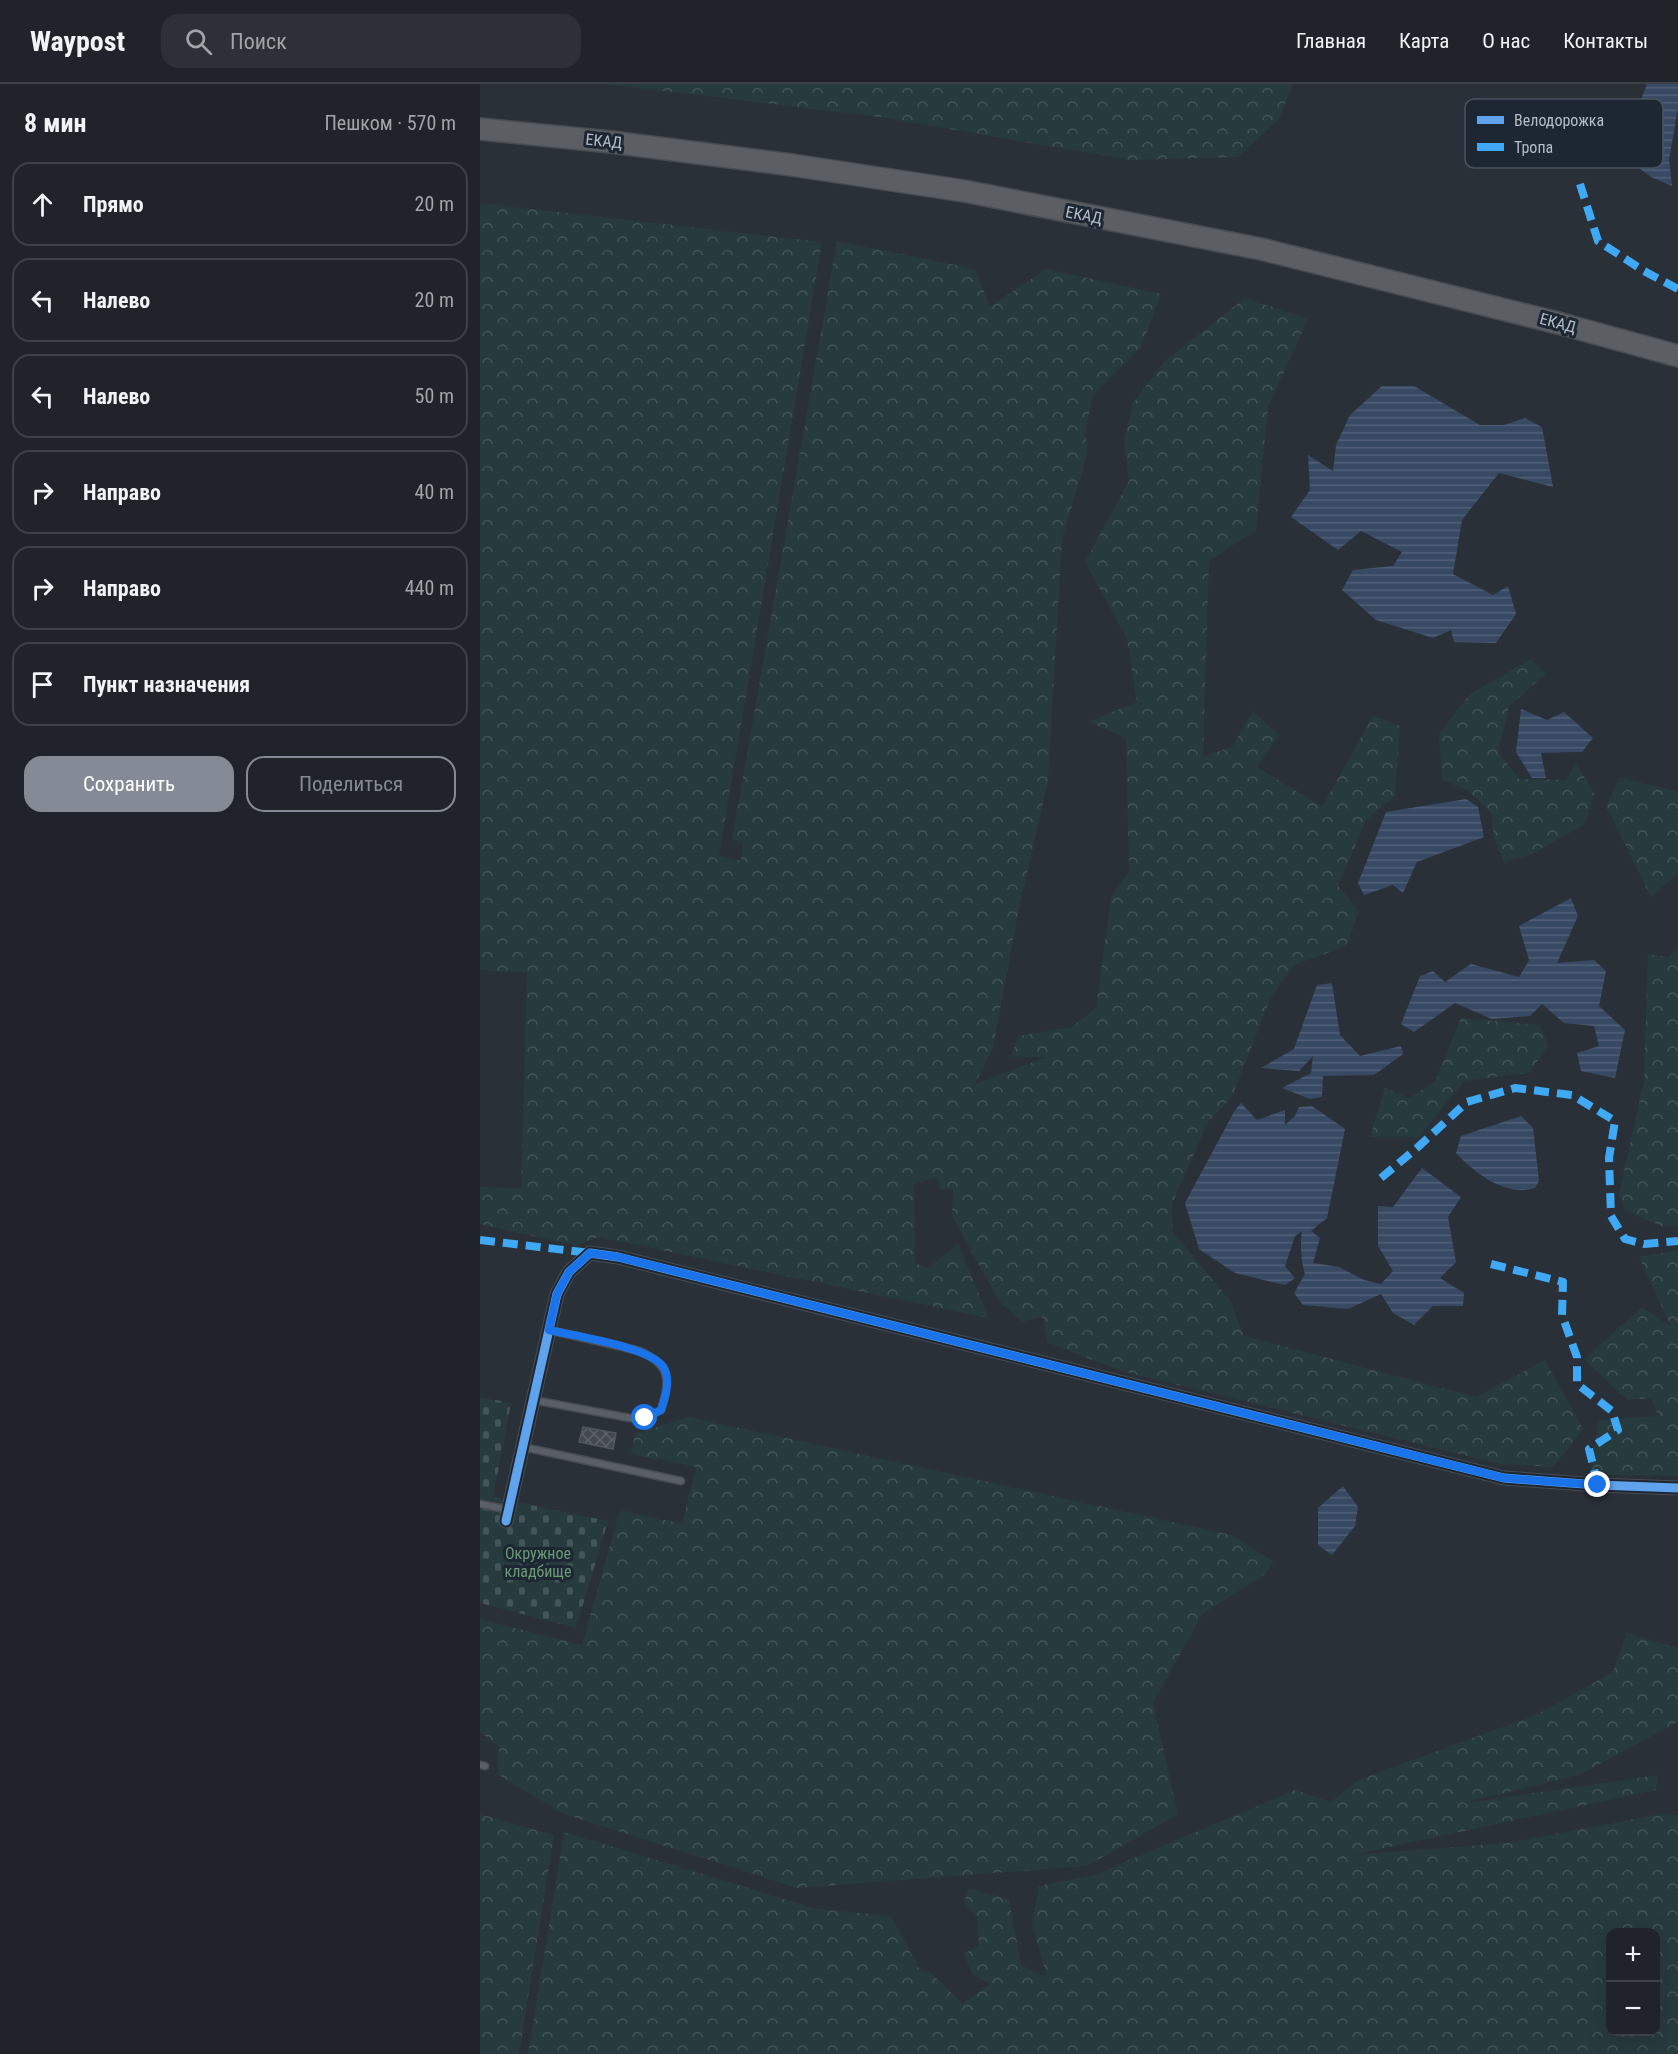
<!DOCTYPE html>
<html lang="ru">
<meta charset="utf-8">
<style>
body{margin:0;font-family:"Roboto Condensed",sans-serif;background:#2d3036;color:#f1f3f6}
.controls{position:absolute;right:18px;bottom:18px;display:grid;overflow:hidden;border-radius:12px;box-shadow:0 6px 24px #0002}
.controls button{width:54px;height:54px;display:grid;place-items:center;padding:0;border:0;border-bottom:2px solid #3d4147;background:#20242a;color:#f1f3f6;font:30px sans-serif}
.stop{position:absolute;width:18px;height:18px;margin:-14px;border:4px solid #1a73e8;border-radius:50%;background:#fff}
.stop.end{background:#1a73e8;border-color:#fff;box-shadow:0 2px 6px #0008}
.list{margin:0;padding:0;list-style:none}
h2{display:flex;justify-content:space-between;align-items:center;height:78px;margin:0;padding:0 24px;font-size:26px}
h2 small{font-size:20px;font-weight:400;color:#a2a4a8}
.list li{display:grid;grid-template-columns:39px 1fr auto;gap:18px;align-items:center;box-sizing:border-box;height:84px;margin:0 12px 12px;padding:0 12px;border:2px solid #3d4147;border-radius:18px}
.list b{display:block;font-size:22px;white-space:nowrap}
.list em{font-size:20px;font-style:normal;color:#a2a4a8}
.actions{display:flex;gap:12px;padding:18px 24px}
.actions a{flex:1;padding:14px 0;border:2px solid #848b96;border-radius:18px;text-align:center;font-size:21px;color:#848b96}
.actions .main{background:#848b96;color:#fff}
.icon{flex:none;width:33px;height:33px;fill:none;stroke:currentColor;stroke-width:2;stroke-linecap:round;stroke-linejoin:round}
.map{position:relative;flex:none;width:1198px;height:1970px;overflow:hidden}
header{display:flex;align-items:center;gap:36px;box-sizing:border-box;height:84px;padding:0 30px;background:#20242a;border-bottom:2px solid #3d4147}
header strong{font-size:28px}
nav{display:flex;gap:33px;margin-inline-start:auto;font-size:21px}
.search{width:420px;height:54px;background:#2d3036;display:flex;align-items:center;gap:15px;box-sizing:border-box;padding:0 21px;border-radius:18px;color:#a2a4a8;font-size:22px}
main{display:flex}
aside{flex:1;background:#20242a}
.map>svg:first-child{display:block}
.forest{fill:url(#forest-crowns);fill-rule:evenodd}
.cemetery{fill:url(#cemetery-stones)}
.water{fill:url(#water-rules)}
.building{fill:url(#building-cross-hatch);stroke:#52575f;stroke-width:1.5}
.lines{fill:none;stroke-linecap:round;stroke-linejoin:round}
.service-casing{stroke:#484c53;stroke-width:9}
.minor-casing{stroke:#484c53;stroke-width:15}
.trunk-casing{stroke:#474c53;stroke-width:24}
.service{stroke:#5a5e66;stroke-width:6}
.minor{stroke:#5a5e66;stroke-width:12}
.trunk{stroke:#5b5f64;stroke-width:21}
.quiet{stroke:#3fa9f5;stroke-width:8;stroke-dasharray:15 8;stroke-linecap:butt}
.cycleway-casing{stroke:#1d2633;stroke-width:13}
.cycleway{stroke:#60a3ed;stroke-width:9}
.route{stroke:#1a73e8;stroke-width:8}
.labels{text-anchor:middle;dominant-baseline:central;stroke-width:6;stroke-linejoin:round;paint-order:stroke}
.street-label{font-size:16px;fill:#b4bcc9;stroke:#1d2633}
.park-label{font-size:16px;fill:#6b9a76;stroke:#1d2633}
.key{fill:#1d2633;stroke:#4a5360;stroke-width:1.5}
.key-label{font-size:16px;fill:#b4bcc9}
</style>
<header>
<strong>Waypost</strong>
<div class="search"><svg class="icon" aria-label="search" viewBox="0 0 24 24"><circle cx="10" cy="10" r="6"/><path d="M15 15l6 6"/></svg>Поиск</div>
<nav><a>Главная</a><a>Карта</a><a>О нас</a><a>Контакты</a></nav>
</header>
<main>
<aside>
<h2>8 мин<small>Пешком · 570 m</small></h2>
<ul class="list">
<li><svg class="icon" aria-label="ahead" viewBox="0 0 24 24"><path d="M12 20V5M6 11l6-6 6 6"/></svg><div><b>Прямо</b></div><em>20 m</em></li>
<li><svg class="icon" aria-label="left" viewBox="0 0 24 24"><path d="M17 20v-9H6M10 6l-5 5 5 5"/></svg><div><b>Налево</b></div><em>20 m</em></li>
<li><svg class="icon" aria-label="left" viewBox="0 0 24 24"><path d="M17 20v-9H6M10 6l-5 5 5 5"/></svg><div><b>Налево</b></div><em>50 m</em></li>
<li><svg class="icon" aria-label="right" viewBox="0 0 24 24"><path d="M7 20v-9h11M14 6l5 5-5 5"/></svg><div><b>Направо</b></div><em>40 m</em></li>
<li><svg class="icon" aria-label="right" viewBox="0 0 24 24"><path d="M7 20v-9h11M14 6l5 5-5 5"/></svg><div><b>Направо</b></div><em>440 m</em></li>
<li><svg class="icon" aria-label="arrive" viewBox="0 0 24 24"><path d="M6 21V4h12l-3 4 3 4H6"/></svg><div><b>Пункт назначения</b></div></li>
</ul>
<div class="actions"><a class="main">Сохранить</a><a>Поделиться</a></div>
</aside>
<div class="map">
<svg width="1198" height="1970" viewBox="0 0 1198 1970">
<defs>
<pattern id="forest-crowns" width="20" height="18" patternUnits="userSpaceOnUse" patternTransform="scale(1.5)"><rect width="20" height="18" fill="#273a3e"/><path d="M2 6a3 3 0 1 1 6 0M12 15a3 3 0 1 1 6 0" fill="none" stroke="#445559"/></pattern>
<pattern id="cemetery-stones" width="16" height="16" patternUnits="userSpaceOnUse" patternTransform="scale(1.5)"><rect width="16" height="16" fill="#273a3e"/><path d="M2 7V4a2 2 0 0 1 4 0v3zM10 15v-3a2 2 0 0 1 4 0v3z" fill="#445559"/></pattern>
<pattern id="water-rules" width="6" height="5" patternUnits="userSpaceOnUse" patternTransform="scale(1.5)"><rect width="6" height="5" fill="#384963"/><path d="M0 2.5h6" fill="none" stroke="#526178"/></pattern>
<pattern id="building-cross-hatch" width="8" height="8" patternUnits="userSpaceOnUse" patternTransform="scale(1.5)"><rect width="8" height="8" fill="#444950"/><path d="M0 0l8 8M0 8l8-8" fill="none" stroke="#5d6168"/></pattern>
</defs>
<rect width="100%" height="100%" fill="#2a3038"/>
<path class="forest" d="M126 0H813L799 35 758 73 650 76 400 33Z
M0 119 342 158 239 772 261 777 263 758 252 756 357 157 495 185 510 223 566 185 681 210 661 263 613 311 605 349 608 367 582 455 568 696 538 829 513 964 495 1000 566 973H530L539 952 592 943 616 924 631 814 649 787 646 654 608 638 657 618 647 555 605 478 649 397 644 356 653 319 684 278 765 214 828 235 788 323 776 446 729 477 723 673 752 663 773 627 799 651 777 683 842 723 893 632 920 642 915 712 886 736 858 802 879 827 866 862 814 881 791 913 752 1013 728 1038 692 1120 693 1148 750 1217 764 1252 996 1313 1065 1276 1103 1345 1073 1383 1019 1380 642 1287 568 1259 562 1232 543 1238 519 1217 472 1132 473 1105H460L458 1094 434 1099 435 1179 448 1184 478 1160 509 1234 118 1153 96 1162 0 1140V1103L41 1104 47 889 0 886Z
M1051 575 1066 590 1029 622 1018 668 1039 695 1086 696 1096 679 1114 710 1105 740 1050 771 1024 779 1014 754 1011 728 987 706 962 696 959 650 990 610Z
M1140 693 1198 708V789L1171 813 1126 722Z
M1198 865V1141L1184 1143 1145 1127 1139 1110 1164 997 1168 870 1188 873Z
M981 934 1060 941 1068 962 1049 989 984 997 939 1053H890L905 1004 929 1014 955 998Z
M1198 1166V1392L1109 1391 1119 1336 1179 1332 1170 1314 1147 1316 1104 1275 1162 1223 1191 1243 1159 1173Z
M209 1333 752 1451 794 1478 783 1492 723 1529 673 1619 698 1730 607 1782 317 1804 84 1730 17 1690 19 1663 0 1648V1535L102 1561 140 1426 202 1440 216 1383 151 1370 155 1350Z
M1146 1549 1198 1564V1638L1099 1691 979 1720 1178 1691 1176 1706 872 1771 1028 1759 1181 1730 1198 1731V1970H48L84 1748 337 1825 411 1832 440 1886 450 1888 483 1920 510 1900 492 1890 484 1870 499 1861 497 1834 484 1818 489 1805 529 1815 541 1881 567 1893 552 1840 559 1802 614 1791 815 1706 851 1718 878 1696 1058 1630 1133 1588ZM1130 1848H1176V1948H1130Z
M0 1730 74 1751 39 1970H0Z"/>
<path class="cemetery" d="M0 1313 31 1319 13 1413 128 1437 96 1544 0 1519Z"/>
<path class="water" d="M1167 0H1198V24L1189 76 1192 102 1171 93 1143 72 1160 41 1162 13Z
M902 302H934L1000 341H1024L1045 334 1062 343 1073 403 1019 389 982 436 973 490 1013 511 1028 502 1036 530 1016 559 974 558 971 546 953 554 896 536 862 506 873 486 913 482 922 468 881 447 858 466 811 433 830 406 828 371 853 387 856 361 870 331Z
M1041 625 1067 636 1084 628 1113 654 1102 668 1061 669 1066 694H1052L1036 668Z
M986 715 998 723 1004 753 937 778 923 809 913 801 884 811 878 799 906 728Z
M1091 814 1098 832 1077 879 1114 876 1126 887 1119 922 1145 946 1135 994 1101 987 1097 969 1119 962 1114 942 1084 939 1062 920 1050 932 1012 935 975 919 934 948 921 940 940 892 953 887 965 898 991 880 1039 893 1049 876 1039 842Z
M852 899 860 951 880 972 921 962 923 970 894 991 843 992 842 1013 830 1015 802 1004 831 989 833 972 819 987 781 984 814 965 837 901Z
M761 1019 777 1036 805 1026V1041L815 1032 819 1023 832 1022 865 1045 847 1134 831 1147 840 1154 833 1179 859 1183 884 1196 901 1200 913 1187 898 1162V1122L913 1123 942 1084 981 1113 968 1133 976 1178 960 1194 984 1209 983 1222H953L934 1241 913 1229 901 1210 868 1225 823 1221 814 1209 825 1190C821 1179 820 1159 822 1147L815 1152 805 1182 815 1194 805 1201 755 1189 719 1165 705 1119 755 1026Z
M1041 1032 1053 1044 1059 1097 1055 1104C1025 1113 995 1089 976 1069L981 1052Z
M863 1402 878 1423 875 1442 852 1471 838 1461V1424Z"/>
<path class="building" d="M103 1343 136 1349 133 1365 99 1358Z"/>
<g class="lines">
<defs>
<path id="service" d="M53 1316 150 1334H165L181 1326C191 1296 190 1281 160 1267L69 1246
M43 1363 201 1397
M0 1420 29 1426
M0 1681 5 1682"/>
<path id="minor" d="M26 1437 77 1210 89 1188 110 1169 138 1173 1024 1394 1118 1401 1198 1404"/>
<path id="trunk" d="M0 45 131 58 312 81 484 107 781 165 1078 239 1198 272"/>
</defs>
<use href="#service" class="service-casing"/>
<use href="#minor" class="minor-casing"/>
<use href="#trunk" class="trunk-casing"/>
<use href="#service" class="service"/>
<use href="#minor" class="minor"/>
<use href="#trunk" class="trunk"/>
<path class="quiet" d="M1100 100 1118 157 1164 187 1198 205
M901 1094 938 1063 987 1018 1035 1004 1092 1011 1135 1037 1129 1074 1131 1132 1145 1155 1164 1160 1198 1157
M0 1156 110 1169
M1011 1180 1083 1198 1082 1231 1097 1273V1300L1132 1327 1138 1346 1109 1365 1118 1401"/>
<defs>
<path id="cycleway" d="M26 1437 77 1210 89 1188 110 1169 138 1173 1024 1394 1118 1401 1198 1404"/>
</defs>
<use href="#cycleway" class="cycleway-casing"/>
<use href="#cycleway" class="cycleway"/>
</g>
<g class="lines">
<path class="route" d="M165 1334 181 1326C185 1314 191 1296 184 1284 172 1263 94 1252 69 1246L77 1210 89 1188 110 1169 138 1173 1024 1394 1118 1401"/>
</g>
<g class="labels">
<g class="street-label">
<text transform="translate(124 57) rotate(6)">ЕКАД</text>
<text transform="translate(604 131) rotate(11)">ЕКАД</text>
<text transform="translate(1078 239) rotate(15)">ЕКАД</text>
</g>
<g class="park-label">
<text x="58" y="1469">Окружное<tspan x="58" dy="18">кладбище</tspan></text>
</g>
</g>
<rect x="985" y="15" width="198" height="69" rx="9" class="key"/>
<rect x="997" y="32" width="27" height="8" fill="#60a3ed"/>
<rect x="997" y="59" width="27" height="8" fill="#3fa9f5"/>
<g class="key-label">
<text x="1034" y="42">Велодорожка</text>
<text x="1034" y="69">Тропа</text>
</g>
</svg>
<div class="controls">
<button>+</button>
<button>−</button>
</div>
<div class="stop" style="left:165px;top:1334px"></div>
<div class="stop end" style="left:1118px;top:1401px"></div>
</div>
</main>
